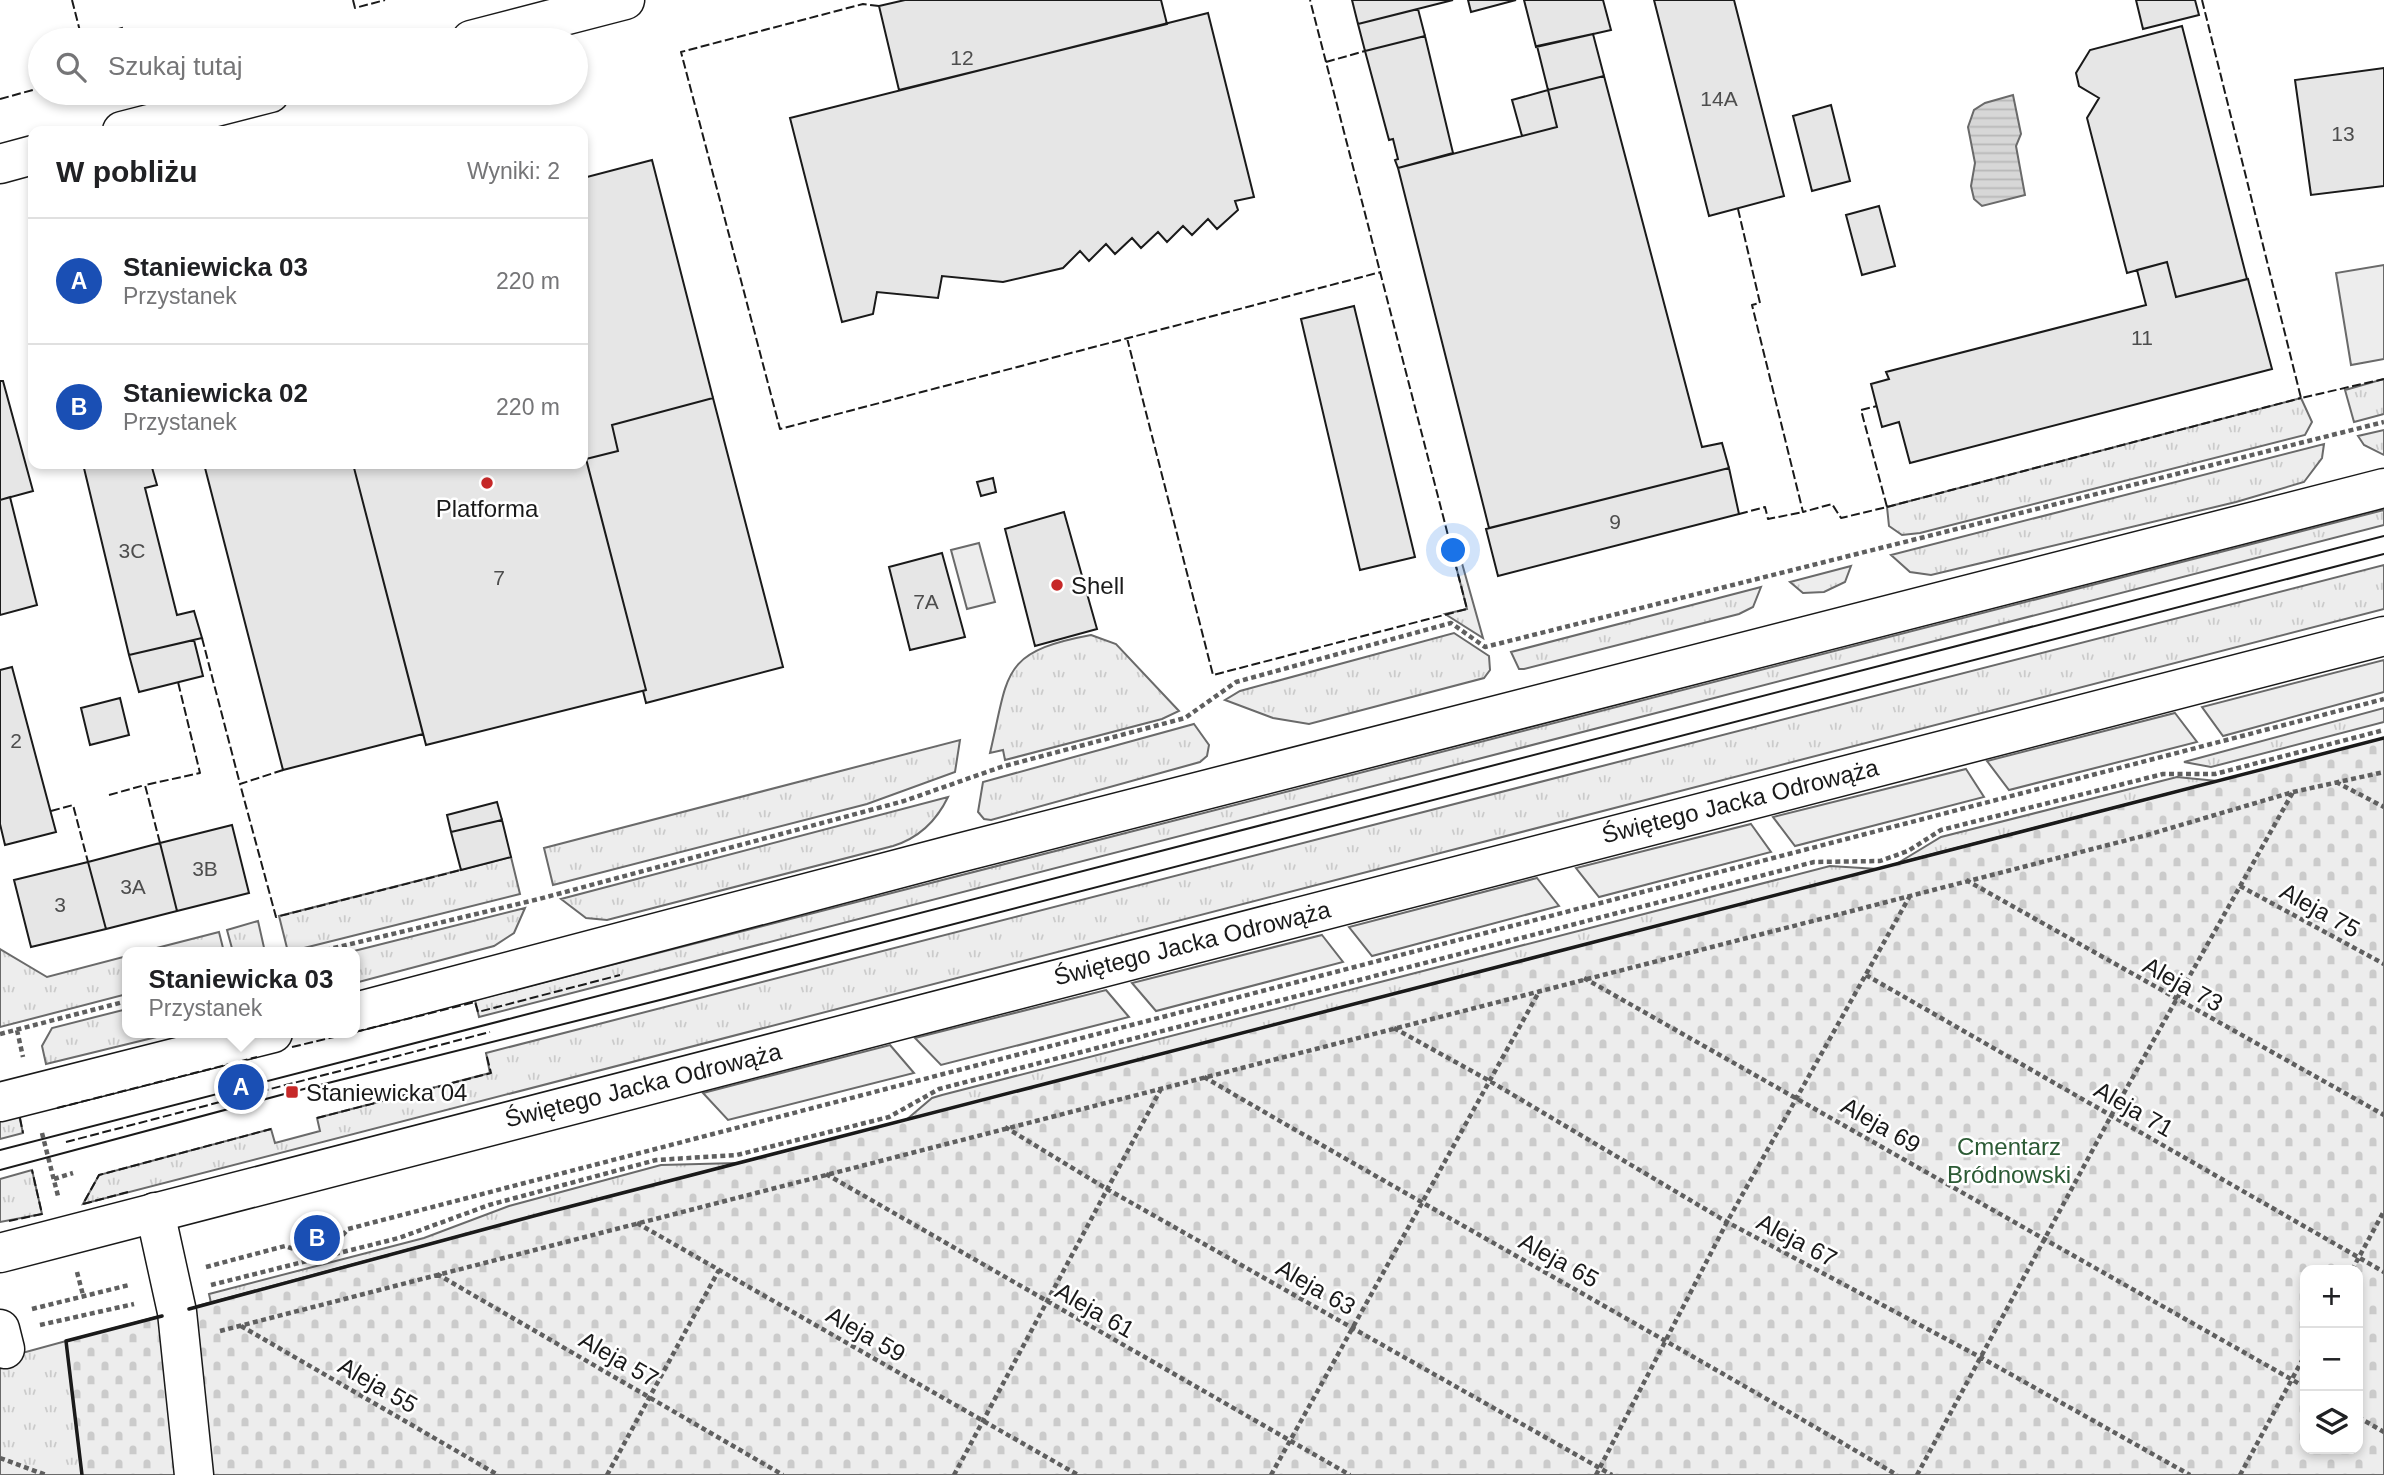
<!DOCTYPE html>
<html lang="pl">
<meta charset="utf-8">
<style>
body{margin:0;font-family:Helvetica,sans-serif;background:#f2f2f2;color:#202124}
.controls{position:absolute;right:21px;bottom:21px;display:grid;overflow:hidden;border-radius:14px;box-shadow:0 4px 10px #0003}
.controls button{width:63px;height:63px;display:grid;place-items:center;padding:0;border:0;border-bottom:2px solid #e0e0e0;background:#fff;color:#202124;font:35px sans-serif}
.you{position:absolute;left:1454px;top:551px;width:24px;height:24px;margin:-18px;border:5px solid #fff;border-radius:50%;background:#1a73e8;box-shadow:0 0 0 10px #1a73e833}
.badge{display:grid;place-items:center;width:46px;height:46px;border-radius:50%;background:#1a73e8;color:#fff;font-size:23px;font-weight:700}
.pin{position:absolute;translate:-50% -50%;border:4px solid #fff;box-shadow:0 2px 7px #0006}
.popup{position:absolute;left:122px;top:947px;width:238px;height:91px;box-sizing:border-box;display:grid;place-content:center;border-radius:14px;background:#fff;filter:drop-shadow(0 2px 5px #0005);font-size:23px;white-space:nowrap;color:#757577}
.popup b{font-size:26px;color:#202124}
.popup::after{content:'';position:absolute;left:50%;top:100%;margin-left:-14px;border:14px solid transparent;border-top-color:#fff}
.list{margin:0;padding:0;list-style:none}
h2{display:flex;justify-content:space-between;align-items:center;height:91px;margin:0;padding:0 28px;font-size:30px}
h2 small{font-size:23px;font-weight:400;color:#757577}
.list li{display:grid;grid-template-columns:46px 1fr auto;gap:21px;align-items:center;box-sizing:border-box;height:126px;padding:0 28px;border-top:2px solid #e0e0e0}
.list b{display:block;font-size:26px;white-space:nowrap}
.list p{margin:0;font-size:23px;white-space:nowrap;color:#757577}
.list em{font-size:23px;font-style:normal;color:#757577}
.icon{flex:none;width:38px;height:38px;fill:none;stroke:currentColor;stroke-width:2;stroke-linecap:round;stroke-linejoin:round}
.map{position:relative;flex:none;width:2384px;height:1475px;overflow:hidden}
.search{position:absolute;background:#fff;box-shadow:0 4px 10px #0003;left:28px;top:28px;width:560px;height:77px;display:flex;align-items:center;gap:18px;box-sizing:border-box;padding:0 24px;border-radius:38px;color:#757577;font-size:26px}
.panel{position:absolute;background:#fff;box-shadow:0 4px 10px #0003;left:28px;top:126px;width:560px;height:343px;border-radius:14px}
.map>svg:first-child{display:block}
.grass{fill:url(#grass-tufts);stroke:#6a6a6a;stroke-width:2}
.cemetery{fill:url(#cemetery-stones);stroke:#6a6a6a;stroke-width:2;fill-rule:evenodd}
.pitch{fill:#ededed;stroke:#6a6a6a;stroke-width:2}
.water{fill:url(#water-rules);stroke:#6a6a6a;stroke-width:2}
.building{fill:#e6e6e6;stroke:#1a1a1a;stroke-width:2}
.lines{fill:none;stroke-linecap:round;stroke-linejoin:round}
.minor-casing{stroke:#1a1a1a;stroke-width:41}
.major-casing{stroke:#1a1a1a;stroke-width:41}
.path{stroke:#5f5f5f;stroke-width:4.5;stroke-dasharray:5 3.5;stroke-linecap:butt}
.minor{stroke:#fff;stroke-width:38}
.major{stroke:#fff;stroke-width:38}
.tram{stroke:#1a1a1a;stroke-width:2}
.fence{stroke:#1a1a1a;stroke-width:2;stroke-dasharray:9 3.5;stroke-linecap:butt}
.wall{stroke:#1a1a1a;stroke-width:3.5}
.poi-dot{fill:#c62828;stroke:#fff;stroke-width:2.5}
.labels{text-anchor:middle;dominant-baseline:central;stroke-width:5;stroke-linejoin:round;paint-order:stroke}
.number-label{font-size:21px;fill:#4d4d4d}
.poi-label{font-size:24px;fill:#1a1a1a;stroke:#fff;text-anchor:start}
.street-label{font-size:24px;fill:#1a1a1a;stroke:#fff}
.park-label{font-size:24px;fill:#2b5a34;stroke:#fff}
</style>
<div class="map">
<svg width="2384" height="1475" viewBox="0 0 2384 1475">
<defs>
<pattern id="grass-tufts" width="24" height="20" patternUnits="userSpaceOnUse" patternTransform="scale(1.75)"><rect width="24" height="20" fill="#ededed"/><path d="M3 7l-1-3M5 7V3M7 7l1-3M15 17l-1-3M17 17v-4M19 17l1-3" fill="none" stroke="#cbcbcb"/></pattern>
<pattern id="cemetery-stones" width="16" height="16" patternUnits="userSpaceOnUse" patternTransform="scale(1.75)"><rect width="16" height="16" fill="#ededed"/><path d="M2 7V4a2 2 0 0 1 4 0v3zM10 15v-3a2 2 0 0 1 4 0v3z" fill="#cbcbcb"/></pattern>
<pattern id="water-rules" width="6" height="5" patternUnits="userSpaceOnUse" patternTransform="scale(1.75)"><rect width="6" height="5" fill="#d7d7d7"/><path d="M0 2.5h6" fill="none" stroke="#b8b8b8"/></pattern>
</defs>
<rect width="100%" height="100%" fill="#fff"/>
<path class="grass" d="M2384 379V414L2354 422 2345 390Z
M2301 398 2312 422 2305 435 1920 533 1902 535 1889 526 1887 507Z
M2384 430V455L2364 445 2358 436Z
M2324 444 2322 458 2304 482 2236 502 1931 575 1910 572 1891 555Z
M2384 510V525L479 1017 475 1000Z
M1456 542 1483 638 1445 614 1467 609 1450 543Z
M2384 565V609L83 1204 99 1175 271 1129 275 1143 320 1131 317 1118 490 1073 486 1053Z
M1851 566 1845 582 1824 592 1803 593 1790 582Z
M1761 587 1753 607 1739 614 1524 669H1519L1511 652Z
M1454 633 1489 656 1490 670 1484 678 1309 724 1273 718 1225 700 1240 691Z
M1091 635 1116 644 1179 711 1162 719 1005 760 1003 750 990 753C1009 673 1000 652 1091 635Z
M2384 708V722L2211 767 2184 762Z
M1194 724 1209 745 1207 756 1200 762 991 820 984 819 978 812 983 782Z
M960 740 955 772 867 804 553 885 544 848Z
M2177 777 2217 781 1898 863 1941 837Z
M948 797C936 822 919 838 893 846L607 920 586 918 561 899Z
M511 857 520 894 288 952 279 916Z
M1830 866 1878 869 906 1120 932 1098 942 1095Z
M525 908 514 933 494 946 355 983V952H350Z
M258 921 265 952H233L227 930Z
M219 932 224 952H141Z
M0 949 47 977 127 956V994L0 1027Z
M127 1009V1033H173L46 1064 42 1046 52 1028Z
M19 1115 23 1133 0 1139V1120Z
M738 1163 211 1303 209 1294 424 1238 509 1206 661 1165Z
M32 1170 42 1214 0 1222V1179Z
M66 1341 82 1475H0V1359Z"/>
<path class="cemetery" d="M2384 738V1475H82L66 1341 541 1214ZM2305 1270H2358V1449H2305Z"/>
<path class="pitch" d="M2384 265V359L2351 365 2336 273Z
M979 543 995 602 967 609 951 550Z
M2384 660V692L2223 736 2202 707Z
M2175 713 2197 742 2009 790 1987 761Z
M1966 769 1984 797 1795 846 1773 817Z
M1751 824 1771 852 1599 897 1576 868Z
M1537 878 1559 906 1372 956 1349 927Z
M1322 935 1343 962 1156 1011 1132 983Z
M1106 990 1129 1017 941 1065 915 1038Z
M890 1045 914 1073 728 1120 703 1093Z"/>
<path class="water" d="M2013 95 2021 134 2016 146 2025 195 1982 206 1974 199 1971 186 1975 163 1968 127 1974 110 1985 103Z"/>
<path class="building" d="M905 0H1161L1167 24 899 90 879 6Z
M1352 0H1453L1358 24Z
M1468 0H1516L1471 12Z
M1524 0H1603L1611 30 1536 47Z
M1654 0H1734L1784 196 1709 216Z
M2136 0H2195L2199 15 2143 29Z
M1418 9 1425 36 1365 51 1358 24Z
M1208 13 1254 197 1235 201 1238 210 1217 229 1208 219 1192 235 1183 226 1167 242 1158 232 1141 248 1132 238 1115 254 1106 244 1089 261 1080 251 1063 268 1003 282 942 276 938 298 877 292 873 314 842 322 790 118Z
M2182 26 2247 279 2176 297 2167 262 2127 273 2087 118 2099 98 2079 86 2076 73 2090 50Z
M122 28 126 40H82V39Z
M1593 34 1604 76 1548 90 1537 46Z
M1425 36 1453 153 1398 168 1395 160 1398 159 1393 139 1389 140 1365 51Z
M2384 68V186L2311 195 2295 80Z
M1604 76 1702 447 1722 443 1729 468 1489 528 1398 168 1557 127 1548 90Z
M1548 90 1557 127 1522 136 1512 100Z
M1831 105 1850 181 1812 191 1793 116Z
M652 160 713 398 612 425 618 451 586 459 583 447V178Z
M1879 206 1895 266 1862 275 1846 215Z
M2167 262 2176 297 2248 279 2272 369 1910 463 1899 422 1882 427 1871 384 1889 379 1886 372 2146 305 2137 270Z
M1354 306 1415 557 1360 570 1301 319Z
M0 381H3L33 491 0 500Z
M713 398 783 667 646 703 643 691 646 690 586 459 618 451 612 425Z
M583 447 646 690 426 745 353 464H583Z
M83 464H151L157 485 145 488 177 615 194 611 202 638 129 655Z
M204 464H353L423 734 283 770Z
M1729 468 1739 514 1498 576 1486 529Z
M993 478 996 492 981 496 977 482Z
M10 497 37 605 0 615V500Z
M1064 512 1097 629 1035 646 1005 529Z
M942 553 965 637 910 650 889 567Z
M194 640 203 676 139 692 129 655Z
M12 667 56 832 5 845 0 824V670Z
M120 698 129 735 90 745 81 708Z
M497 802 502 820 451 832 447 815Z
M502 820 511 857 461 870 451 832Z
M232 825 249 893 177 911 160 843Z
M160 843 177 911 106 929 88 862Z
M88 862 106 929 31 947 14 880Z"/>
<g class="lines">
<defs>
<path id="minor" d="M471 40 625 0
M122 131 270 93
M0 164 33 155
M155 1212 177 1312 194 1475
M0 1329 5 1349"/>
<path id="major" d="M355 1012 947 856 2384 488
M0 1102 273 1033
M0 1253 2384 636"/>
</defs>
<use href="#minor" class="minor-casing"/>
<use href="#major" class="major-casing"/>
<path class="path" d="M2336 782 2384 807
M1966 880 2384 1115
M2240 886 2384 964
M317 952 539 899 904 801 1001 767 1185 718 1236 682 1451 623 1485 647 2384 422
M1866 975 2384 1272
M1584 978 2305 1387
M1394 1028 1488 1080 1727 1222 1980 1357 2190 1475
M17 1030 23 1057
M0 1034 127 1001
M1204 1077C1434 1211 1668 1340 1897 1475
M1005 1127 1107 1189 1612 1475
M42 1133 58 1196
M826 1174 1350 1475
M54 1179 73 1173
M637 1223 1078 1475
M206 1267 285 1246 300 1251 336 1243 348 1229 2384 699
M2352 1270 2384 1211
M77 1272 83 1295
M437 1274 783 1475
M211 1285 399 1238 489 1205 656 1160 737 1155 889 1117 939 1089 1814 862 1880 861 1908 851 1941 830 2163 774H2215L2384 730
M32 1309 129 1285
M40 1325 134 1304
M241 1326 498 1475
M220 1331 2147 835 2293 792 2384 772
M2358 1417 2384 1432
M0 1458 46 1475
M607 1475 719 1270
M954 1475 1162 1087
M1271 1475 1540 990
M1596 1475 1727 1222 1911 894
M1917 1475 2111 1116 2293 792
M2240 1475 2305 1355"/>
<use href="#minor" class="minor"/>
<use href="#major" class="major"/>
<path class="tram" d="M0 1150 2384 536
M0 1170 292 1092 664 999 2384 554"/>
<path class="fence" d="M72 0 82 39
M353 0 355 8 385 0
M2202 0 2301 398 2384 379
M879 6 863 4 681 52 780 429 1381 272
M1326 62 1365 51
M0 99 40 88
M1738 209 1760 303 1752 305 1803 512 1832 504 1841 518 1887 507 1861 410 1877 406
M1127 338 1213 675 1467 609 1310 0
M1887 507 2301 398
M1739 514 1765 507 1768 519 1803 512
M202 638 240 784
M283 770 240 784 276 917 461 870
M109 795 145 785
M51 811 73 805 88 862
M160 843 145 785 200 773 178 682
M355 1032 475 1002 478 1012 620 975
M292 1047 351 1033
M57 1108 257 1057
M20 1118 23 1133
M317 1118 491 1073 486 1053
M66 1142 490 1032
M128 1192 83 1204 99 1175 271 1129
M9 1221 42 1214 32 1170"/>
<path class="wall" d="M189 1309 541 1214 2384 738
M82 1475 66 1341 162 1316"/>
</g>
<g class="poi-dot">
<circle cx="487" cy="483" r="7"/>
<circle cx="1057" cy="585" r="7"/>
<rect x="285" y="1085" width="14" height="14" rx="3.5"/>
</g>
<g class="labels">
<g class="number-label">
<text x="962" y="57">12</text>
<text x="1719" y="98">14A</text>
<text x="2343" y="133">13</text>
<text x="2142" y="337">11</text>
<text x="1615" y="521">9</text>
<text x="132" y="550">3C</text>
<text x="499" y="577">7</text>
<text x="926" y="601">7A</text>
<text x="16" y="740">2</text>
<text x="205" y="868">3B</text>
<text x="133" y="886">3A</text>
<text x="60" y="904">3</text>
</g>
<g class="poi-label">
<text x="487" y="508" text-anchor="middle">Platforma</text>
<text x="1071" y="585">Shell</text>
<text x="306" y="1092">Staniewicka 04</text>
</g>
<g class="street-label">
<text transform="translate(1740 801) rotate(-14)">Świętego Jacka Odrowąża</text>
<text transform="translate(2320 910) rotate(29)">Aleja 75</text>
<text transform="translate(1192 943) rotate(-14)">Świętego Jacka Odrowąża</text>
<text transform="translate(2183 984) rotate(29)">Aleja 73</text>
<text transform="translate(643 1085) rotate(-14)">Świętego Jacka Odrowąża</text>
<text transform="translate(2134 1109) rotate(30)">Aleja 71</text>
<text transform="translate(1881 1125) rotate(30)">Aleja 69</text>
<text transform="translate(1797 1240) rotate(28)">Aleja 67</text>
<text transform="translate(1559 1260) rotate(29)">Aleja 65</text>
<text transform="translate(1316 1287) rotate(30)">Aleja 63</text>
<text transform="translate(1095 1310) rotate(30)">Aleja 61</text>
<text transform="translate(866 1334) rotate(30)">Aleja 59</text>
<text transform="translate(619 1359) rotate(30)">Aleja 57</text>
<text transform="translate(378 1385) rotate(30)">Aleja 55</text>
</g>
<g class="park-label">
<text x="2009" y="1146">Cmentarz<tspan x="2009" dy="28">Bródnowski</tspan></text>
</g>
</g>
</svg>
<div class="controls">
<button>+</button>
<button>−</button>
<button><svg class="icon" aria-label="layers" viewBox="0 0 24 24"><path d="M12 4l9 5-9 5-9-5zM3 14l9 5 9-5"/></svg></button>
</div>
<div class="you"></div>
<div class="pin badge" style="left:241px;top:1087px;background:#1a4fb4">A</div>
<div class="popup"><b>Staniewicka 03</b>Przystanek</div>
<div class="pin badge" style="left:317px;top:1238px;background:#1a4fb4">B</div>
<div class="search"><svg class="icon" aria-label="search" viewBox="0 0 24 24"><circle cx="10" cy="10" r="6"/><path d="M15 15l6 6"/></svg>Szukaj tutaj</div>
<section class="panel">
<h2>W pobliżu<small>Wyniki: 2</small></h2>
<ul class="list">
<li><span class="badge" style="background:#1a4fb4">A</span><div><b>Staniewicka 03</b><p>Przystanek</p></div><em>220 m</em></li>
<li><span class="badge" style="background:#1a4fb4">B</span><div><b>Staniewicka 02</b><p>Przystanek</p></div><em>220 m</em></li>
</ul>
</section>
</div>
